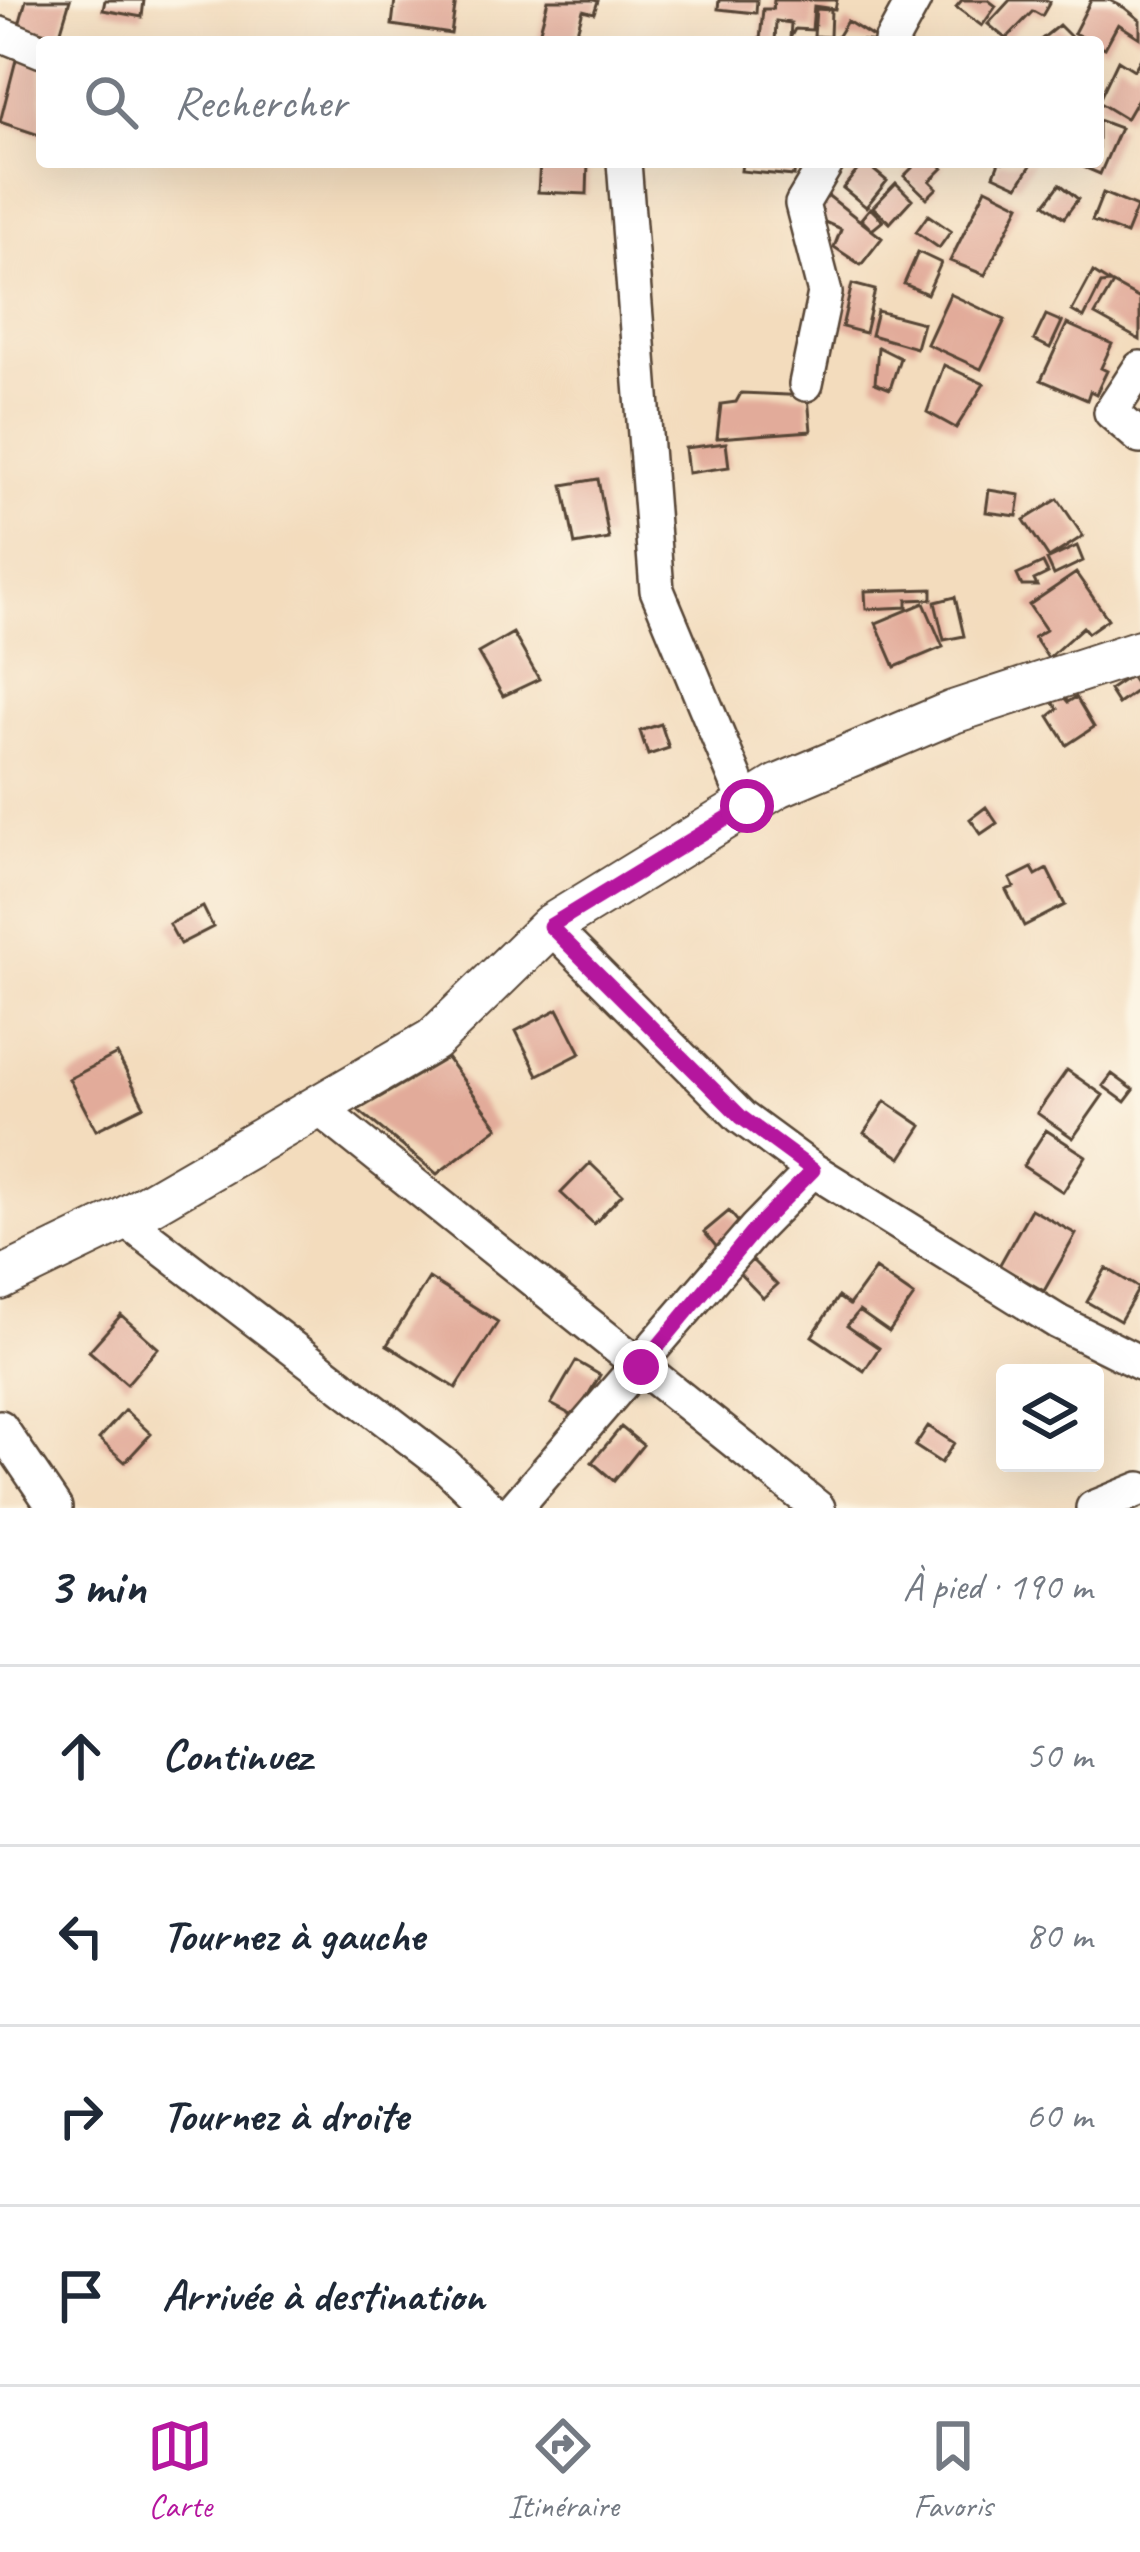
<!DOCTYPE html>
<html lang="fr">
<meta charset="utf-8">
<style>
body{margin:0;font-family:Caveat,sans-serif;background:#f2f2f3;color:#1f2937}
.controls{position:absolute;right:36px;bottom:36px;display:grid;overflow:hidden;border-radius:12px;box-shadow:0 12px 48px #0002}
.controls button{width:108px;height:108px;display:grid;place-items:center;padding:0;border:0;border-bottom:3px solid #e0e1e3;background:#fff;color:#1f2937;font:60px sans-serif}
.stop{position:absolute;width:36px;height:36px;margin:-27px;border:9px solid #b5179e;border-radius:50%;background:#fff}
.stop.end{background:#b5179e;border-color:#fff;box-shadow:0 3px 12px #0008}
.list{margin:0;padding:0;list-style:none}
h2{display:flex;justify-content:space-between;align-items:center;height:156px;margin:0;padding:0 48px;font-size:51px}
h2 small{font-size:39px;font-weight:400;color:#747a83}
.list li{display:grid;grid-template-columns:78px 1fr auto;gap:36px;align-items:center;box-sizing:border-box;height:180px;padding:0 48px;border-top:3px solid #e0e1e3}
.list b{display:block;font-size:45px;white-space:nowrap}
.list em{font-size:39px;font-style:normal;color:#747a83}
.icon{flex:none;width:66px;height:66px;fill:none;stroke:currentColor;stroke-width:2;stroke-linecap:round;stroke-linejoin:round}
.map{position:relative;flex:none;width:1140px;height:1508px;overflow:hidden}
.search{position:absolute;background:#fff;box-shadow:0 12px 48px #0002;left:36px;right:36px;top:36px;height:132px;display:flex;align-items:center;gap:30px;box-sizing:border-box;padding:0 42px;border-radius:12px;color:#747a83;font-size:45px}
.sheet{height:876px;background:#fff}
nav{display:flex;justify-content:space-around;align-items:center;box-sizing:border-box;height:168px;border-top:3px solid #e0e1e3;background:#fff;font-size:33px;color:#747a83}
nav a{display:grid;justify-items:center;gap:6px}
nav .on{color:#b5179e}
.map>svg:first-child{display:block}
.building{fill:#e2ab9a}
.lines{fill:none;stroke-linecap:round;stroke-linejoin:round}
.minor-casing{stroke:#574536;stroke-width:38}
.tertiary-casing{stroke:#574536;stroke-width:46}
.minor{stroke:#fff;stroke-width:33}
.tertiary{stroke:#fff;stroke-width:42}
.route{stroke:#b5179e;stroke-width:15}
</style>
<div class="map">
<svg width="1140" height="1508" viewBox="0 0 1140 1508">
<rect width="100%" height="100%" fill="#fcf5e5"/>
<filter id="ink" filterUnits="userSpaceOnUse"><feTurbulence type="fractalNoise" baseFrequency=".00833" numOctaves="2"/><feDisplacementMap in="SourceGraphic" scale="24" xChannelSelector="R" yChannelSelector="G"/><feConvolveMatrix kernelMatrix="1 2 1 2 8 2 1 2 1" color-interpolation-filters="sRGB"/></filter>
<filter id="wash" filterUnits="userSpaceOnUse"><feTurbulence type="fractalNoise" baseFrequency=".004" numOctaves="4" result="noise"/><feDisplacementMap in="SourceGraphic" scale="48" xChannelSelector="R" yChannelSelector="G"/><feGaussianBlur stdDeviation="2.7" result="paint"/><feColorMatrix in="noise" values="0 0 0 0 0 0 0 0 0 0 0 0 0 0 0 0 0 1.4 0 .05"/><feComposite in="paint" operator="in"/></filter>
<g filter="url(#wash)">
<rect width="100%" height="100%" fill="#f3dcbd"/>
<g id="blocks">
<path class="building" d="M26 0H70L59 37 19 25Z
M105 0H144L142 17 103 10Z
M395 0H456L451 34 392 25Z
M548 0H593L598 1 594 13 583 10 574 42H554L538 38Z
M719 0H757L756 13 718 9Z
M774 0H837L835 9 814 6 812 30 795 29 790 38 791 23 776 21 775 42 760 40 763 9H773Z
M962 0H988L996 6 982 26 956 7Z
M1010 0H1046L1050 2 1042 16 1033 11 1006 39 988 24Z
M1091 0H1109L1125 8 1140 20V38L1118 24 1105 48 1074 33Z
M816 9 831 10 830 37 814 36Z
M847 21 881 42 836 39Z
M1059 25 1072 38 1038 42Z
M17 56 42 64V136L0 122Z
M1118 60 1134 70 1140 60V95L1126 119 1098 102Z
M1098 120 1120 128 1100 174 1072 162H1098Z
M540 162H588L587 194 538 192Z
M742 162H795L794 176 741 171Z
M864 162 887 181 866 207 843 188Z
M918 162H937L943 168 930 181 937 188 927 198 904 176Z
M999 162H1033L1018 186 994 175Z
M896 183 912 199 890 223 873 207Z
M1060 184 1078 199 1064 218 1045 204Z
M986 188 1020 205 985 275 950 261Z
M821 190 882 238 861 265 834 247 841 229 816 218 822 210 811 203Z
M1103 193 1137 207 1126 234 1092 221Z
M870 208 883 221 872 230 861 219Z
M928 215 951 231 939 248 916 232Z
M918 252 941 263 927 294 904 284Z
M1093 272 1110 283 1101 284 1084 318 1072 311Z
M852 284 875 290 865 333 842 327Z
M1113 284 1140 299V340L1095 315Z
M950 294 1005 320 981 369 927 344Z
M877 311 923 323 916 348 871 335Z
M1046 315 1062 322 1050 348 1034 340Z
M1067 324 1112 344 1101 368 1107 371 1096 394 1090 391 1087 400 1041 380Z
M878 347 900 358 890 389 875 383Z
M944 365 984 384 956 428 927 412Z
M741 393 808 396 811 431 717 438 721 404 736 402Z
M726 443 729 467 688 473 685 448Z
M598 479 609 539 575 545 563 485Z
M989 490 1020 495 1017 516 986 512Z
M1058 499 1083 536 1049 558 1024 520Z
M1077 546 1083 561 1054 575 1047 560Z
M1043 563 1048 573 1034 580 1037 586H1022L1017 575Z
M1076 573 1108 619 1088 633 1083 627 1048 658 1034 637 1046 630 1029 605Z
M932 589V599L907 600V607L866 609 865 591Z
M955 597 964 636 944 640 935 602Z
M924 603 943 647 895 667 876 623Z
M513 633 539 679 503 696 478 653Z
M1130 676 1139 689 1118 704 1109 690Z
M1061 694 1068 702 1076 697 1094 727 1067 745 1049 716 1058 709 1053 702Z
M661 724 669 748 648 755 640 731Z
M986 807 997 823 981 834 970 819Z
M1032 868 1036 875 1047 869 1065 905 1024 926 1006 890 1014 887 1010 879Z
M203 907 213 927 180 944 169 924Z
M558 1009 581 1053 538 1075 516 1031Z
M117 1054 144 1106 96 1130 69 1079Z
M447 1058 498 1127 437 1174 358 1110Z
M1067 1070 1103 1095 1073 1138 1037 1113Z
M1112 1074 1134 1090 1125 1102 1103 1086Z
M885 1101 922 1126 901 1158 864 1133Z
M1046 1130 1086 1156 1063 1192 1023 1166Z
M590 1163 622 1194 594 1224 561 1193Z
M1031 1209 1076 1234 1044 1291 999 1266Z
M729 1211 744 1229 720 1251 704 1232Z
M752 1260 777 1285 763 1298 739 1273Z
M1106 1268 1139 1288 1120 1321 1087 1302Z
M875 1269 914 1296 889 1332 859 1311 847 1326 879 1348 864 1371 812 1336 838 1297 849 1305Z
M429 1278 498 1322 456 1388 387 1345Z
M121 1315 158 1348 127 1384 89 1351Z
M576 1361 600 1375 575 1417 551 1404Z
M125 1410 151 1434 125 1462 99 1439Z
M928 1426 954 1443 941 1463 915 1446Z
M621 1427 643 1445 614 1481 592 1462Z"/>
</g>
</g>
<g filter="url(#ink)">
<use href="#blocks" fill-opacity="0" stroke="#574536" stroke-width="3"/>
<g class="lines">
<defs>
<path id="minor" d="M0 34 42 51
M891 42 914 0
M624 162 657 590 747 806
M1140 368 1111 412 1140 437
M806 384 825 293 802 204 827 162
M550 926 741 1117 813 1170 1058 1322 1140 1363
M317 1107 818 1508
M124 1219 445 1465 490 1508
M0 1427 55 1508
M515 1508 756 1228 813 1170
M1093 1508 1140 1489"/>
<path id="tertiary" d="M0 1279 124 1219 433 1040 550 926 778 786 953 712 1140 651"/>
</defs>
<use href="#minor" class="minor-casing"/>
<use href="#tertiary" class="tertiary-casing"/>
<use href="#minor" class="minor"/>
<use href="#tertiary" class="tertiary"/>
</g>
</g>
<g class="lines" filter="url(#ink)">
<path class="route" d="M641 1367 756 1228 813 1170 741 1117 550 926 747 806"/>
</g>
</svg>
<div class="controls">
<button><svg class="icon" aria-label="layers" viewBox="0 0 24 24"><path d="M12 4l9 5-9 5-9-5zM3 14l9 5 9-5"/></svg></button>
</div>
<div class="stop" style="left:747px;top:806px"></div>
<div class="stop end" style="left:641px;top:1367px"></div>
<div class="search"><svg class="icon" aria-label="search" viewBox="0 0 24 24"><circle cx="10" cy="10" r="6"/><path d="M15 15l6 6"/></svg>Rechercher</div>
</div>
<section class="sheet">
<h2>3 min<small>À pied · 190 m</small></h2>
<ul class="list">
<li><svg class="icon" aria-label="ahead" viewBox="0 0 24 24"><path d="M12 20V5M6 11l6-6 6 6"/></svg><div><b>Continuez</b></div><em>50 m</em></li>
<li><svg class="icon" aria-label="left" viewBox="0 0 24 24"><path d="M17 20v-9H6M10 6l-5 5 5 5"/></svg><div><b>Tournez à gauche</b></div><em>80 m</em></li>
<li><svg class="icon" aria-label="right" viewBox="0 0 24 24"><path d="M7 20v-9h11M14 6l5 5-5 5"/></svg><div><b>Tournez à droite</b></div><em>60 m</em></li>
<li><svg class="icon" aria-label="arrive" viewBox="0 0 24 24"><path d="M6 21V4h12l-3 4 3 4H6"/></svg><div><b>Arrivée à destination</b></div></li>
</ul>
</section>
<nav>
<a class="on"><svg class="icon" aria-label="map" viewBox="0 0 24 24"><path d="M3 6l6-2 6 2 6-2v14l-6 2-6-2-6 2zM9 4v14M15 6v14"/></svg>Carte</a>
<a><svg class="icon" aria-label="directions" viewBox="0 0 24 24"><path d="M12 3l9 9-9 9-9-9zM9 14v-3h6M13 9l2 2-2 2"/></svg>Itinéraire</a>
<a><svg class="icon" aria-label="saved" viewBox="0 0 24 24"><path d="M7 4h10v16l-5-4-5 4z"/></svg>Favoris</a>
</nav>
